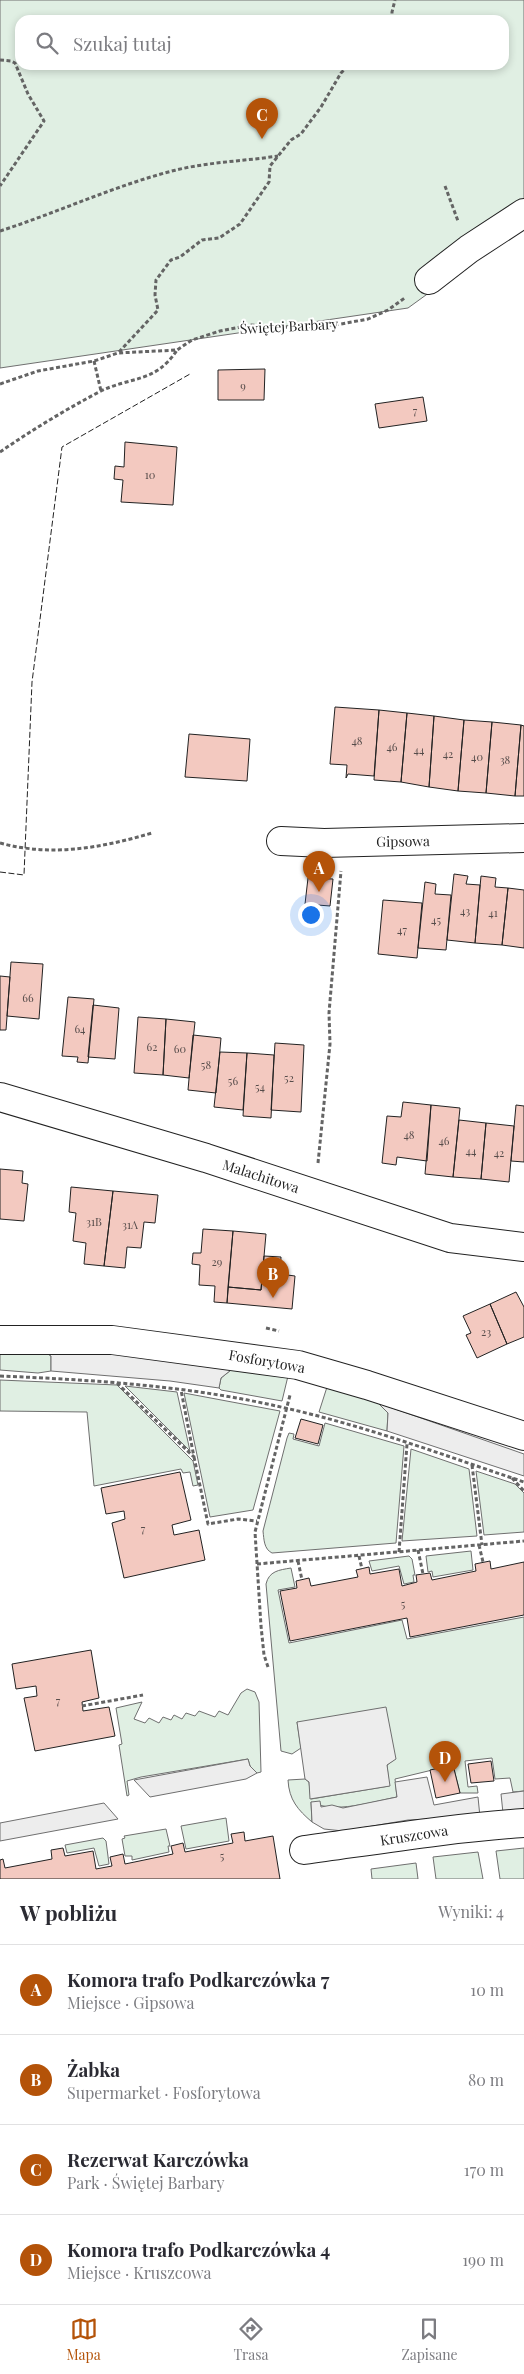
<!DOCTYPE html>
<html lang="pl">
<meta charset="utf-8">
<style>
body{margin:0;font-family:"Playfair Display",serif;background:#f7f7f7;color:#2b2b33}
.you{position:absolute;left:310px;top:914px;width:18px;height:18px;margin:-12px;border:4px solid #fff;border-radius:50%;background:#1a73e8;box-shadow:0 0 0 8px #1a73e833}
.badge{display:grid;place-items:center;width:32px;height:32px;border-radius:50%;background:#b45309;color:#fff;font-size:16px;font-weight:700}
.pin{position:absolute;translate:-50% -41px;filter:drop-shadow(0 1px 2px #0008)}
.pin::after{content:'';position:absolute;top:26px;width:18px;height:15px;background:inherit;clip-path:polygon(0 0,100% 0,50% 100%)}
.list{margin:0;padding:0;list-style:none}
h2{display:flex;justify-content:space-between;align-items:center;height:65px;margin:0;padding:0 20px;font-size:21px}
h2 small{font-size:16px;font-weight:400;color:#7c7c81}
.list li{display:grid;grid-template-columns:32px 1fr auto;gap:15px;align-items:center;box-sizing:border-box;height:90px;padding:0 20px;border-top:1px solid #e1e1e2}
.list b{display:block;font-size:19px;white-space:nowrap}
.list p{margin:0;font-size:16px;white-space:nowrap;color:#7c7c81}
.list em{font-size:16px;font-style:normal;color:#7c7c81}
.icon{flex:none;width:28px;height:28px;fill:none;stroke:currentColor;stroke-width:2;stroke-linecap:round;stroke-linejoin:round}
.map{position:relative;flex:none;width:524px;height:1879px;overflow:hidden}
.search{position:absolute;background:#fff;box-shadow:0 2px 8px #0003;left:15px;right:15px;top:15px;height:55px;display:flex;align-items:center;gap:12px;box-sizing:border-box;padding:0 18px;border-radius:15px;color:#7c7c81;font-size:19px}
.sheet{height:425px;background:#fff}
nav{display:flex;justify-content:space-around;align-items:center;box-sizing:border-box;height:70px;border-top:1px solid #e1e1e2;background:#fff;font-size:14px;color:#7c7c81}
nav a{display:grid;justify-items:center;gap:2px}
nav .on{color:#b45309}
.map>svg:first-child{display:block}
.green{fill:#e0efe3;stroke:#6f6f6f;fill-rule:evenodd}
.parking{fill:#ededed;stroke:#6f6f6f}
.building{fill:#f3c9c0;stroke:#222}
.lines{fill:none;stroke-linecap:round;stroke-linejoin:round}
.street-casing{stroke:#222;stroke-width:30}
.path{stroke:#646464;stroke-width:3;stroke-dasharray:4 2.5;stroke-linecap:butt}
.street{stroke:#fff;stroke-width:28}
.fence{stroke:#222;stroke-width:1;stroke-dasharray:6 2.5;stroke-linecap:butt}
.labels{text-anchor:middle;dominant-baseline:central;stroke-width:4;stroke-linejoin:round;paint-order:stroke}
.number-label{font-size:11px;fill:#564c4a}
.street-label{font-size:14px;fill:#222;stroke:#fff}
</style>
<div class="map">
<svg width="524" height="1879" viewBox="0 0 524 1879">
<rect width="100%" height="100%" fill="#fff"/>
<path class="green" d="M0 0H524V224L408 308 0 368ZM20 20H504V65H20Z
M0 1350 45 1352 51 1356V1371L38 1373 0 1370Z
M231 1370 288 1376 282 1401 221 1390 219 1388 221 1378Z
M0 1380 117 1385 193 1461 198 1485 193 1486 190 1472 183 1473 181 1469 94 1486 87 1412 0 1411Z
M125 1386 177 1392 190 1451Z
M327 1387 378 1403 388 1413 387 1431 319 1412Z
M184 1393 280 1411 253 1510 210 1517Z
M325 1423 404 1446 396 1543 272 1553C264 1549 264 1540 263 1531L287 1438 289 1433 294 1434 293 1439 319 1446Z
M411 1449 469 1469 477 1536 402 1541Z
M476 1471 515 1484 524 1493V1532L484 1535Z
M471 1551 473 1570 433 1577 432 1571 428 1572 426 1556Z
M409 1556 412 1559 415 1575H413L414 1582 404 1584 399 1566 372 1571 369 1561Z
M291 1568 295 1587 278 1590 289 1643 402 1620 407 1639 524 1617V1791L513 1792 510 1778 495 1779 492 1758 465 1761 468 1787 477 1786 478 1793H460L453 1765 395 1779 397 1797C371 1802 335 1814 311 1802L312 1822C298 1810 289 1800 288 1780L305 1779 309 1782 311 1799 389 1786 387 1765 395 1759 297 1722 301 1748 292 1754 281 1751 266 1584C269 1571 279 1570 291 1568Z
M247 1689 255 1692 259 1702 261 1772 257 1773 250 1766 248 1759 141 1777 127 1781 129 1795 127 1796 119 1745 122 1744 116 1708 142 1702 134 1719 145 1723 149 1718 159 1723 163 1717 171 1720 174 1715 182 1719 186 1713 195 1716 199 1711 215 1717 219 1711 228 1715 241 1693Z
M226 1818 229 1841 186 1849 181 1826Z
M166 1829 170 1846H168L169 1852 132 1860V1856H125L122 1839 125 1838 124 1836Z
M103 1838 106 1841 109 1864 99 1866 94 1848 67 1853 65 1845Z
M524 1848V1879H500L496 1851Z
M478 1852 483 1879H436L433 1857Z
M416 1863 418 1879H372L371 1869Z"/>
<path class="parking" d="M45 1352H103L231 1370 221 1378 219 1388 170 1381 51 1371V1356Z
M378 1403 524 1454V1476L387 1431 388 1413Z
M386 1707 396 1759 387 1765 390 1786 310 1799 309 1782 305 1779 297 1722Z
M248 1759 250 1766 257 1773 246 1779 150 1797 134 1780Z
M427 1777 434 1805 478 1797 480 1817 408 1820 343 1831 324 1829 312 1822 311 1802 320 1801 321 1807 332 1805 343 1808 397 1797 395 1782Z
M524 1791V1812L503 1813 501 1794Z
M104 1803 118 1819 0 1841V1823Z"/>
<path class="building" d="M265 369 264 400H218V370Z
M423 397 427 421 379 428 375 404Z
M125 442 177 447 173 505 121 502 123 480 114 479 115 466 124 467Z
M335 707 379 710 374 776 348 774 346 778 347 765 330 764Z
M379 710 407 713 401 782 374 780Z
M407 713 434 716 429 787 401 782Z
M434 716 464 720 458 791 429 787Z
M464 720 492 722 486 793 458 791Z
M492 722 521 725 515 796 486 793Z
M521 725 524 726V796H515Z
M189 734 250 739 247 781 185 777Z
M454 874 468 876 466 884 480 885 475 943 447 940Z
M481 876 496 878 495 887 508 888 502 945 475 943Z
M308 878 333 879 330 906 305 904Z
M425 882 436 884 435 894 451 895 446 950 418 948Z
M508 888 524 890V948L502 945Z
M383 900 422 903 417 958 378 954Z
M11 962 43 964 39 1019 7 1016Z
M0 976 10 977 6 1030H0Z
M68 997 94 999 88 1063 77 1062 78 1057 62 1056Z
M93 1005 119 1008 115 1059 88 1057Z
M138 1017 166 1019 163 1075 134 1073Z
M166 1019 195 1022 189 1078 163 1075Z
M193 1035 221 1038 216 1093 188 1090Z
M275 1043 304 1045 301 1112 271 1110Z
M220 1052 247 1053 243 1110 214 1107Z
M247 1053 274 1055 271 1118 243 1116Z
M403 1102 431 1105 427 1161 397 1157 396 1165 382 1163 387 1116 401 1117Z
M431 1105 460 1108 453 1177 425 1174Z
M516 1105 524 1106V1162L511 1161Z
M459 1120 486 1123 481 1179 453 1177Z
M486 1123 514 1126 509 1182 481 1179Z
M0 1169 23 1171 22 1183 28 1184 24 1221 0 1219Z
M71 1187 113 1191 104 1266 84 1264 86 1243 73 1241 76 1213 69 1212Z
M113 1191 158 1195 155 1223 144 1222 141 1248 127 1247 125 1268 104 1266Z
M203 1229 233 1231 227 1303 214 1302 215 1286 199 1285 200 1265 192 1264 193 1253H201Z
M233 1231 266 1234 261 1290 228 1287Z
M264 1256 281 1257 280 1274 295 1276 292 1309 227 1303 228 1287 261 1290Z
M516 1292 524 1307V1337L507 1344 490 1304Z
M490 1304 507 1344 477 1358 466 1335 471 1333 463 1316Z
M301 1419 323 1425 318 1444 295 1438Z
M180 1472 191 1520 172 1525 174 1535 199 1530 205 1560 124 1578 112 1523 125 1519 124 1511 106 1514 101 1488Z
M490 1561 491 1569 524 1562V1615L410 1637 407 1618 290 1641 280 1591 297 1588 296 1581 309 1578 311 1586 358 1577 356 1570 369 1567 370 1574 399 1569 402 1586 417 1582 416 1575 430 1573 432 1580 476 1571 475 1564Z
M91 1650 99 1698 82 1702 83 1711 109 1707 115 1736 35 1751 24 1698 37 1696 36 1686 16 1689 12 1664Z
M491 1761 494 1781 471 1783 468 1764Z
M453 1765 460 1793 436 1798 430 1770Z
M244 1832 245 1841 273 1836 280 1879H0V1860L3 1859 5 1868 52 1859 51 1850 63 1848 65 1856 93 1851 96 1869 112 1866 110 1857 123 1854 125 1864 173 1854 171 1846 183 1843 185 1852 233 1843 231 1834Z"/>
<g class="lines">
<defs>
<path id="street" d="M429 280 469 249 524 213
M281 841 324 843 524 838
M0 1097 206 1158 450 1238 524 1247
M0 1340H112L298 1365 367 1385 524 1436
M304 1850C377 1840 450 1828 524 1823"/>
</defs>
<use href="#street" class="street-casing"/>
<path class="path" d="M392 20V12L395 0
M0 60 11 61 15 63 28 94 44 121 0 186
M445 186 458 221
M0 231C59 212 116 185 176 170 209 162 245 161 278 156
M119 352 158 310 155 295 156 280 171 260 180 257 202 240 219 238 240 224 269 182 270 166 291 140 301 134 321 107 341 73 349 65
M94 361 101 391
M0 384 38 371 94 361 118 353 177 350 192 340 220 331 250 325 299 328 341 324 368 319 388 310 406 297
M0 452C32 430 65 410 99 392 130 376 155 384 177 350
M0 843C52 857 101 848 152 833
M318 1163 330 1044 329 1013 341 871
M266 1328 279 1331
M0 1376C96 1380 192 1386 285 1408 366 1426 446 1456 524 1482
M117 1383 194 1457 181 1390
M194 1457 208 1524 238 1519 257 1521
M472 1465 482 1545
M512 1478 524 1491
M479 1545 483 1562
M418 1550 423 1574
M399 1552 407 1444
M359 1556 362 1569
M298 1561 302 1580
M257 1564 524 1541
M268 1667 264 1655 261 1626 255 1532 290 1395
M82 1706 143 1695"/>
<use href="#street" class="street"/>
<path class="fence" d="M0 872 24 875 32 682 62 447 190 374"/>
</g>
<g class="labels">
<g class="number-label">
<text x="243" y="385">9</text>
<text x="415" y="410">7</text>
<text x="150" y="474">10</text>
<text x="357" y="740">48</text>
<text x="392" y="746">46</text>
<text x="419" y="749">44</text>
<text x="448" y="753">42</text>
<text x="477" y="756">40</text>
<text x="505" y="759">38</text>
<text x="465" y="910">43</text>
<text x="493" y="912">41</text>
<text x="436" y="919">45</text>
<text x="402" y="929">47</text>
<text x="28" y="997">66</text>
<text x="80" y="1028">64</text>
<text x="152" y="1046">62</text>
<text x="180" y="1048">60</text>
<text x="206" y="1064">58</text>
<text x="289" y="1077">52</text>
<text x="233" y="1080">56</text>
<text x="260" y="1086">54</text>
<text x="409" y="1134">48</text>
<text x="444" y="1140">46</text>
<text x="471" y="1150">44</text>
<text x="499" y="1152">42</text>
<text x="94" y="1221">31B</text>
<text x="130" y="1224">31A</text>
<text x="217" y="1261">29</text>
<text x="486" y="1331">23</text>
<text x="143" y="1528">7</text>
<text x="403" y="1603">5</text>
<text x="58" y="1700">7</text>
<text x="222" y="1855">5</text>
</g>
<g class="street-label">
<text transform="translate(289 326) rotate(-3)">Świętej Barbary</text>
<text transform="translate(403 841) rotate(-1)">Gipsowa</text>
<text transform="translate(261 1176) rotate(18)">Malachitowa</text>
<text transform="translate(267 1361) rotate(10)">Fosforytowa</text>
<text transform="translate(414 1835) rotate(-9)">Kruszcowa</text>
</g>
</g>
</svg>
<div class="you"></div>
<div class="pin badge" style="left:319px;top:892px">A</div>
<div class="pin badge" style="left:273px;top:1298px">B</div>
<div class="pin badge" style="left:262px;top:139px">C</div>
<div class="pin badge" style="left:445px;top:1782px">D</div>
<div class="search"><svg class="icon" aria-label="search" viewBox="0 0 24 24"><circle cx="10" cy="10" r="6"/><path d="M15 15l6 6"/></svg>Szukaj tutaj</div>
</div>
<section class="sheet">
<h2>W pobliżu<small>Wyniki: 4</small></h2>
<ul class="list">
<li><span class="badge">A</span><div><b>Komora trafo Podkarczówka 7</b><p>Miejsce · Gipsowa</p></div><em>10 m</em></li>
<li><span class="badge">B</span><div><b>Żabka</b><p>Supermarket · Fosforytowa</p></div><em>80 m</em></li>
<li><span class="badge">C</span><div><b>Rezerwat Karczówka</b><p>Park · Świętej Barbary</p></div><em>170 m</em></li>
<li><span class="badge">D</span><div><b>Komora trafo Podkarczówka 4</b><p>Miejsce · Kruszcowa</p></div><em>190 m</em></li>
</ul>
</section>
<nav>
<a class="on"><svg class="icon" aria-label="map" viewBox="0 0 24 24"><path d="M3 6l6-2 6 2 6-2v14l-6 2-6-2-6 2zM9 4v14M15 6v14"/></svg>Mapa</a>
<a><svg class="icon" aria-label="directions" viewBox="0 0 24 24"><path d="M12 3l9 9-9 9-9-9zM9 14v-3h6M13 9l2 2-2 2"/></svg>Trasa</a>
<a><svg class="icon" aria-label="saved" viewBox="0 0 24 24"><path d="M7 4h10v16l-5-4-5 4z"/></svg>Zapisane</a>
</nav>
